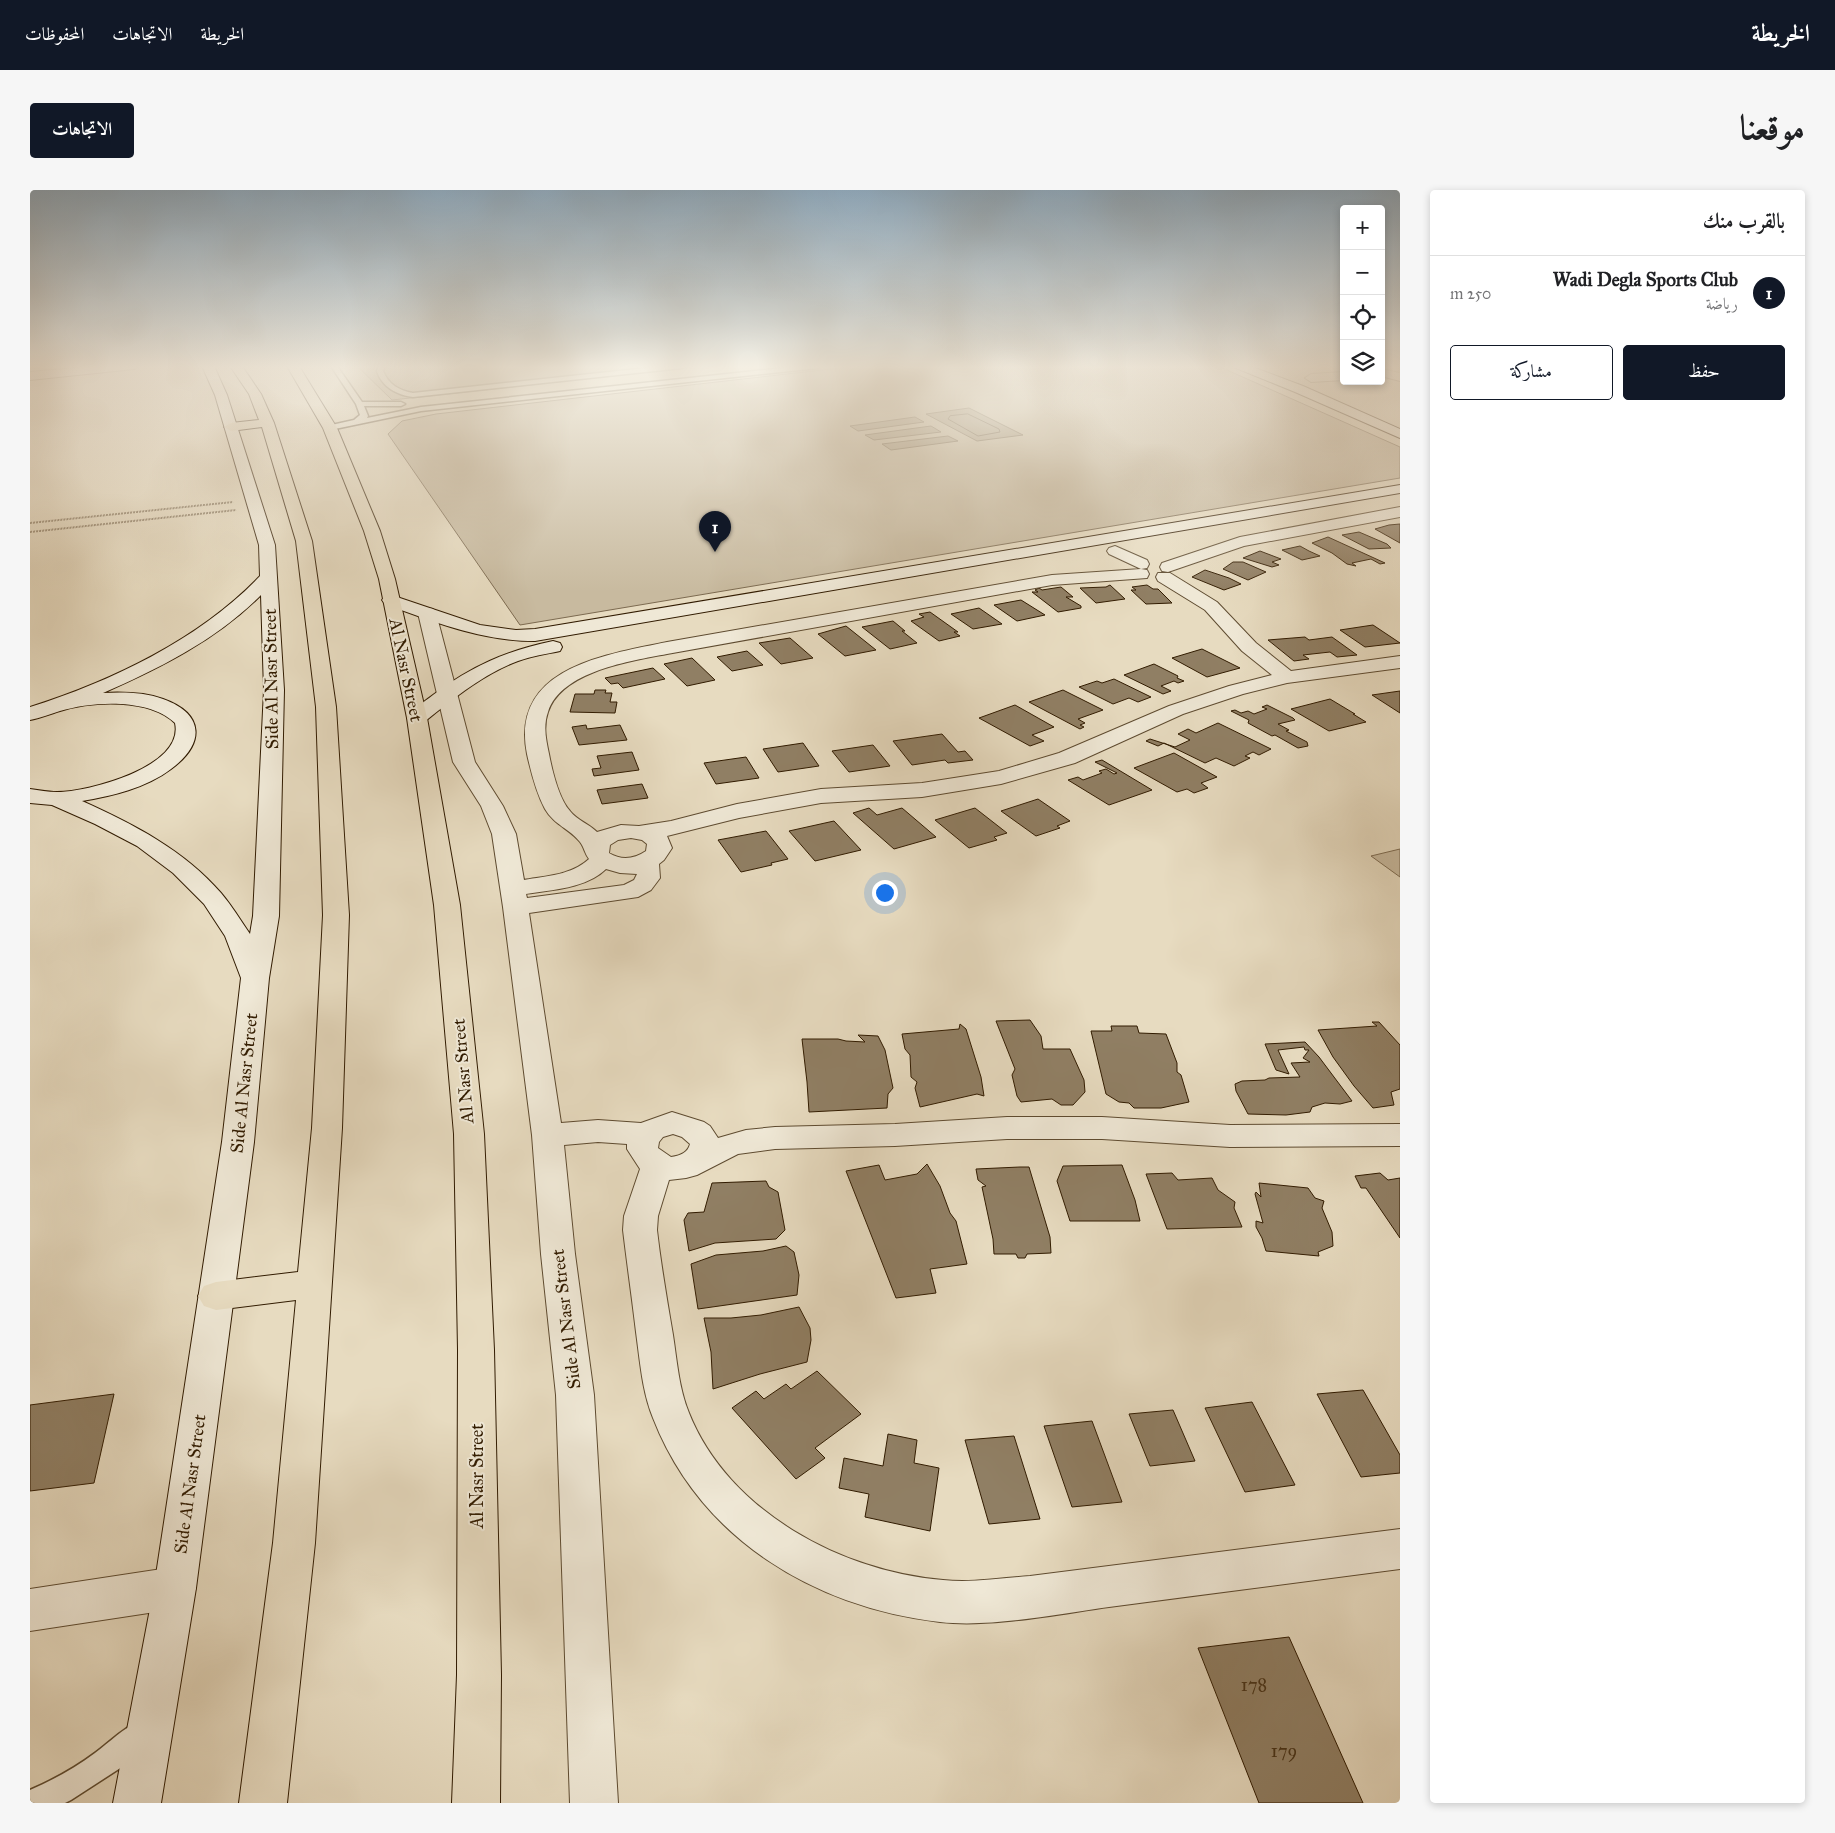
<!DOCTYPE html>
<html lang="ar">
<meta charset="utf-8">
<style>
body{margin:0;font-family:"IM FELL Great Primer",Amiri,serif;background:#f6f6f6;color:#202124;direction:rtl}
.controls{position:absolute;right:15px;top:15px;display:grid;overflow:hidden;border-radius:5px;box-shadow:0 2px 8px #0003}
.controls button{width:45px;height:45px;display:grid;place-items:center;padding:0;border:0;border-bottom:1px solid #e0e0e0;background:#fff;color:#202124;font:25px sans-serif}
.you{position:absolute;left:854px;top:702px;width:18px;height:18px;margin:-12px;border:4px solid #fff;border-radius:50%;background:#1a73e8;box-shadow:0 0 0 8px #1a73e833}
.badge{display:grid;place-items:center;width:32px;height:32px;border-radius:50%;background:#111827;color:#fff;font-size:16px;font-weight:700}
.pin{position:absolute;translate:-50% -41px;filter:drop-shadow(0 1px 2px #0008)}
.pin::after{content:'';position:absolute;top:26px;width:18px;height:15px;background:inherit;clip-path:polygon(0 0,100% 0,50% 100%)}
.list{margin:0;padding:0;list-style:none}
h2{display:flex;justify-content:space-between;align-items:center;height:65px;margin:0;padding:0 20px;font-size:21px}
h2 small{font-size:16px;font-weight:400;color:#757577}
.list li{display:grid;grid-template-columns:32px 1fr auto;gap:15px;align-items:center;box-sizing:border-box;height:75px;padding:0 20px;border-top:1px solid #e0e0e0}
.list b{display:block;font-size:19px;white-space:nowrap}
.list p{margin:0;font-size:16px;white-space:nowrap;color:#757577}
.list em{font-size:16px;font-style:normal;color:#757577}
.actions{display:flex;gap:10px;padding:15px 20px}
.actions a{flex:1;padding:11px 0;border:1px solid #111827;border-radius:5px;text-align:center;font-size:18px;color:#111827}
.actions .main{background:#111827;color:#fff}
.icon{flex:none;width:28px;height:28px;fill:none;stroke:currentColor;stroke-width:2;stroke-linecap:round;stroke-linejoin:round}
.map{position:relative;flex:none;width:1370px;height:1613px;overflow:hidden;direction:ltr;border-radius:5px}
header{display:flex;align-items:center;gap:30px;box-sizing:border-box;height:70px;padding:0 25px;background:#111827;color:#fff}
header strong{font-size:24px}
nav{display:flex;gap:28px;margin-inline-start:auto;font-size:18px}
.intro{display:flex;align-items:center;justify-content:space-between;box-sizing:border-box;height:120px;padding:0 30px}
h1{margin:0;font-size:35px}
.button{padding:12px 22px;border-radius:5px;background:#111827;color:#fff;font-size:18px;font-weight:700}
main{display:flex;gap:30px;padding:0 30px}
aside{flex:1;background:#fff;border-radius:5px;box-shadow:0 2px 8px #0003}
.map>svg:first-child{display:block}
.green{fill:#c8ba9f;stroke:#7c6a50}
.water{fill:#a99a7f;stroke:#79674c}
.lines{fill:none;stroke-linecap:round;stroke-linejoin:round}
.shore{stroke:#6d5a40;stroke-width:1}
.building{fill:#907f64;stroke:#311b00}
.lane-casing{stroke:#5e4b30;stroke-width:3}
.street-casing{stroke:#5e4b30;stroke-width:2}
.secondary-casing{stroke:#311b00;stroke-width:2}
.primary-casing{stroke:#311b00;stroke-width:2}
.path{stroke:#311b00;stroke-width:2;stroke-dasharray:0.5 1;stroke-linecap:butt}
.lane{fill:#efe8d6;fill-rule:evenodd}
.street{fill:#efe8d6;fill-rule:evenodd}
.secondary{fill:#efe8d6;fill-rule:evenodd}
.primary{fill:#e7dbc0;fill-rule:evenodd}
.labels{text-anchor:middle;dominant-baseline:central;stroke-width:4;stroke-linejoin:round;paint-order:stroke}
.street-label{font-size:18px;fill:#311b00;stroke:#efe8d6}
.near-number-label{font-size:18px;fill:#493419}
</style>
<header>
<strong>الخريطة</strong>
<nav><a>الخريطة</a><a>الاتجاهات</a><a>المحفوظات</a></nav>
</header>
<div class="intro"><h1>موقعنا</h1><a class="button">الاتجاهات</a></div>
<main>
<aside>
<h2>بالقرب منك<small></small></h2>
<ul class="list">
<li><span class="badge">1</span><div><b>Wadi Degla Sports Club</b><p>رياضة</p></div><em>250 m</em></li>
</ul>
<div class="actions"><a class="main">حفظ</a><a>مشاركة</a></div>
</aside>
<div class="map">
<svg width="1370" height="1613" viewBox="0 0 1370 1613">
<rect width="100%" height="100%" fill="#e7dbc0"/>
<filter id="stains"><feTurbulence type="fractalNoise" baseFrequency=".004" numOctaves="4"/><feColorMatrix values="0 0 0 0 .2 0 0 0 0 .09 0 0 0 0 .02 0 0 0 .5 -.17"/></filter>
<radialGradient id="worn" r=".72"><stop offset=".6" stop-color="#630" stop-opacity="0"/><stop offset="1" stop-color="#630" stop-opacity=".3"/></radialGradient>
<path class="green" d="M327 176H672L362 210Z
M827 176H1188L1370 257V288L490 435 358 244 372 231 406 224Z
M1370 659V687L1341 666Z"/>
<path class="water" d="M939 218 993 245 947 251 896 224Z
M885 227 894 232 828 241 820 236Z
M901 236 911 242 844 250 835 245Z
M918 246 928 251 861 260 852 254Z"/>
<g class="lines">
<path class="shore" d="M938 224 969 239 970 242 948 246 918 229 920 226Z"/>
</g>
<path class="building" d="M1370 334V353L1345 339 1359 335Z
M1329 342 1357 354 1361 358 1339 359 1312 345Z
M1298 347 1355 373 1350 374 1341 369 1322 373 1326 376 1317 374 1302 363 1282 353Z
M1270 356 1279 361 1290 366 1272 370 1252 360Z
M1230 361 1251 369 1242 372 1249 375 1242 377 1213 368Z
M1203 372H1213L1236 382 1218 390 1193 379Z
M1175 380 1199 388 1211 394 1194 400 1162 387Z
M1080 395 1095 409 1066 413 1050 398 1076 397Z
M1117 395 1123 399H1128L1142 413 1116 414 1101 400H1106L1102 397Z
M1031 397 1043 407H1036L1051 416V418L1028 422 1002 402H1008L1005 400 1009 398 1012 400Z
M991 410 1015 425 987 431 964 415Z
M949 418 972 434 943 439 921 424Z
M900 422 928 442H924L930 446 909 451 881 431 894 427 889 424Z
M863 431 875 441H872L887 453 860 459 832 437Z
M1343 435 1370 453 1335 457 1310 440Z
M816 436 846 460 815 466 788 444Z
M1275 447 1279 450 1302 447 1327 465 1307 467 1300 462 1273 465 1279 469 1264 471 1238 450Z
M760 448 783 468 751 474 729 453Z
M1172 459 1210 478 1177 487 1142 468Z
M717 461 733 475 702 481 687 467Z
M662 468 685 490 657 496 634 474Z
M1124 474 1148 486 1147 488 1154 491 1148 493 1144 491 1131 496 1141 501 1133 504 1094 485Z
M623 478 635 489 593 498 588 493 581 494 575 488Z
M1084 489 1121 507 1108 512 1099 508 1083 514 1049 497 1067 491 1072 493Z
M565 500H576L575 503H582L580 512H587L585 523 540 522 545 504H564Z
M1033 500 1073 520 1048 529 1055 533 1050 535 1054 537 1050 539 999 512Z
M1370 501V523L1342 505Z
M1300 509 1325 524H1323L1336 532 1299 541 1261 519Z
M985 515 1024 537 1002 545 1014 551 1000 556 949 528Z
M1237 515 1263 528 1265 530 1248 534 1259 540 1256 541 1277 552 1278 556 1268 558 1245 545 1242 546 1218 533 1219 530 1201 521 1205 520 1211 523 1218 521 1224 524 1237 519 1232 517Z
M1188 533 1241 559 1229 565 1223 562 1215 566 1220 568 1204 576 1186 568 1175 573 1134 553 1128 556 1116 551 1120 549 1145 557 1160 550 1148 544 1158 539 1166 543Z
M556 535 557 539 590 535 597 550 549 555 542 537Z
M912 544 928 562 935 561 943 570 918 573 915 570 882 575 863 551Z
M773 553 789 576 748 582 733 559Z
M843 555 860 576 819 582 802 561Z
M602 562 609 580 564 586 562 579 571 578 567 566Z
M1144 563 1187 587 1171 593 1178 598 1164 603 1157 599 1147 602 1104 578Z
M716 567 729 588 686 594 674 573Z
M1072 570 1122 600 1079 615 1038 590 1048 587 1053 590 1072 583 1069 581 1076 579 1084 584 1087 583 1065 572Z
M612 594 618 608 572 614 567 600Z
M1008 609 1040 631 1027 636 1030 638 1006 646 971 621Z
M839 618 847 625 872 618 906 647 864 659 823 623Z
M945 618 977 643 964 647 967 650 939 658 905 630Z
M804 631 831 660 785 671 759 641Z
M736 641 758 669 741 673 742 675 711 682 688 650Z
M1000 830 1011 846 1013 859H1040L1054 890 1055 902 1043 915H1031L1022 909 991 912 987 906 982 885 985 879 966 831Z
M1342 832H1349L1370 855V899L1361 902 1364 915 1343 918 1324 896 1303 867 1288 840 1347 836Z
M930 834 936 839 951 887 954 906 947 904 890 917 885 898 887 892 881 887 880 865 875 859 872 844 929 839Z
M1081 836H1107L1109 843 1136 844 1147 873V882L1151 885 1159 912 1131 918H1104L1099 913 1089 912 1076 904 1061 841H1082Z
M828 845 848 846 855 860 863 898 858 904 857 918 779 922 777 892 772 849H808L816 851 835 852Z
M1275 852 1289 867 1322 911 1310 914 1295 913 1282 917 1280 922 1256 925 1218 924 1206 901 1205 894 1212 891 1235 890 1239 888 1270 887 1261 873 1280 872 1273 868 1279 860H1275L1274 857 1248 860 1259 884 1246 880 1235 854Z
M897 974 910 996 920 1023 926 1031 937 1074 900 1079 906 1103 866 1108 816 981 849 975 855 990 887 984Z
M1092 975 1105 1010 1110 1031H1040L1027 991 1033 976Z
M990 977H999L1020 1047 1021 1063 997 1064 995 1068H988L986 1064H964L963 1049 952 997 956 996 948 990 946 979Z
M1142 983 1148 990 1182 988 1188 1000 1205 1012 1204 1018 1212 1037 1137 1039 1116 984Z
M1350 983 1358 990 1370 988V1048L1336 998H1331L1325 986Z
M736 991 739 997 748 1002 755 1040 746 1049 685 1053 659 1061 654 1030 658 1023 674 1022 682 993Z
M1229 993 1278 998 1285 1008 1294 1011 1292 1018 1302 1042 1303 1056 1288 1062 1289 1066 1236 1061 1232 1048 1226 1037V1031L1233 1033 1225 1004 1226 1002 1231 1007Z
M756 1056 764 1062 769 1085 767 1105 668 1119 661 1074 686 1065 733 1061Z
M769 1117 780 1138 781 1150 777 1172 730 1184 683 1199 681 1162 674 1128H701L731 1125Z
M787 1181 831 1224 785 1258 795 1268 766 1289 702 1218 726 1201 734 1209 756 1194 761 1199Z
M1333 1200 1370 1265V1283L1331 1287 1287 1204Z
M84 1204 64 1293 0 1301V1215Z
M1222 1212 1265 1295 1215 1302 1175 1218Z
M1143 1220 1165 1271 1120 1276 1099 1224Z
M1062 1231 1092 1312 1042 1317 1014 1236Z
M858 1244 887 1250 884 1273 909 1278 900 1341 835 1327 839 1304 809 1298 814 1268 853 1276Z
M984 1246 1010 1329 959 1334 935 1250Z
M1259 1447 1333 1613H1229L1168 1458Z"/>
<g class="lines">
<defs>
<path id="lane" d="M301 176H307L332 212H371L375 214 371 216H334L338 226 337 228 391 217 771 176H791L788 178 391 221 300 240H297V236L324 230 330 225 326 214Z
M349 176H355L353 181C358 194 370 201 383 203L635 176H655L652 178 383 207C367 205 352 197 347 181Z
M110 1531 120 1535 124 1545 120 1555 95 1575 41 1610 35 1613H0V1600C23 1590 45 1578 65 1563 80 1552 93 1538 110 1531Z"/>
<path id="street" d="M69 176H110L104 179 0 190V182Z
M1351 179 1370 183V191L1351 186Z
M1314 182V190L1281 192 1275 188 1281 184Z
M1370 317V327L1214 356 1138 382 1132 381 1130 377 1132 373 1210 347Z
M1085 356 1117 370 1119 374 1117 378 1111 379 1117 380 1119 384 1117 388 1022 395 637 464C601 471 531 481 518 522 513 536 516 550 519 564 522 580 529 609 540 621 547 630 559 634 567 642L591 635 609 636 641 631 707 614 791 599 892 593 969 581 1029 563 1139 516 1199 496 1242 485 1212 461 1175 420 1128 391 1126 387 1128 383H1140L1187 412 1226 453 1261 481 1370 466V478L1257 493 1213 504 1153 524 1045 573 971 594 892 607 791 613 709 628 637 646 642 658 634 670 629 674 630 688 621 700 608 707 499 723 531 933 568 930 611 933 642 922 674 932 680 936 688 948 716 940 745 937 865 934 977 927H1072L1200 935 1370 934V956L1200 957 1072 949H977L865 956 745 959 708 964 667 985 656 988 639 990 628 1026 627 1040C631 1075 637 1110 643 1145 647 1171 649 1199 659 1223 698 1321 812 1382 913 1390 942 1393 971 1388 1000 1386L1370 1339V1379C1273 1392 1176 1404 1079 1417 1028 1424 960 1438 910 1432 784 1417 670 1349 623 1228 612 1201 610 1171 606 1142 602 1108 597 1074 593 1040L594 1026 610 979 597 959V954L568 952 534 955 545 1064 564 1205 588 1613H540L526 1205 511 1064 502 945 473 717 462 644 451 616 423 572 388 423 391 419 397 418 403 419 406 423 445 572 473 616 486 644 494 690C516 686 542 685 559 669 555 664 554 657 550 652 540 639 524 635 515 619 506 602 501 582 497 564 480 478 574 465 637 452L1022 385 1111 379 1079 364 1077 361 1079 358ZM601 648 612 650 617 654 616 661C604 669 592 671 579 663L580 655 588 650ZM576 679 590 683 607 684 604 690 594 695 497 708 496 704C522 700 557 698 576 679ZM643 944 652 947 660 954C658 963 649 966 641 967L628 958 629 952 633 947Z
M145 1377 160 1383 166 1398 160 1413 145 1419 0 1441V1399Z"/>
<path id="secondary" d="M172 176H184L197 205 245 355 254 500 249 726 239 788 224 952 166 1398 131 1613H83L124 1398 192 952 211 788 195 746 174 714 143 683 107 656 65 634 22 615 0 613V599C9 600 18 602 27 602 58 602 155 577 145 533 119 508 63 511 30 521 20 524 10 528 0 530V517C82 491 170 449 230 386L229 355 185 205ZM231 405 234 500 223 726 220 744C211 731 202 716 191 703 154 660 103 634 52 611 82 606 116 598 141 579 175 554 175 524 133 509 114 502 93 502 73 503 130 478 186 450 231 405Z
M1204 176H1220L1273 196 1370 239V248L1265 202 1206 178Z
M1370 295V303L505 451C451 451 404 432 355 414L352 410 355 406 361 405 450 435 486 440 505 439Z
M523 451 530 453 532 457 530 461C516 464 502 466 488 471 453 484 423 509 394 532L387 534 380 532 377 528C383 519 394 512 403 505 442 476 475 461 523 451Z"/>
<path id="primary" d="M200 176H212L231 204 244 233 282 351 306 517 319 725 312 938 285 1353 257 1613H209L243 1353 266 1110 186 1120 174 1116 168 1106 174 1096 186 1092 268 1082 282 938 293 725 286 517 266 351 232 237 201 241 194 237 201 233 229 230 219 204Z
M257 176H269L307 238 350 341 365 389 397 528 430 715 454 944 464 1160 471 1485 470 1613H422L427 1485 428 1160 424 944 404 715 377 528 349 389 334 341 293 238Z"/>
</defs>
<use href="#lane" class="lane-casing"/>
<use href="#street" class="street-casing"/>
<use href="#secondary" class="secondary-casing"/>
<use href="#primary" class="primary-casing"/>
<path class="path" d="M0 333 203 312
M0 342 206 320"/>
<use href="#lane" class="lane"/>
<use href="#street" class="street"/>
<use href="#secondary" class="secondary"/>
<use href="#primary" class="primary"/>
</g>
<linearGradient id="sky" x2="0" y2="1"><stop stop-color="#8faabe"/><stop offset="0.44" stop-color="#f4efe3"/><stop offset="1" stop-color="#f4efe3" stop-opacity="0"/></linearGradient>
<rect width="1370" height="402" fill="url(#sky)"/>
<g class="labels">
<g class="street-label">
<text transform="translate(376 480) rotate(78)">Al Nasr Street</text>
<text transform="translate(241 489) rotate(-91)">Side Al Nasr Street</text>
<text transform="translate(433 881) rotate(-95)">Al Nasr Street</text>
<text transform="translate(214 893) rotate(-84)">Side Al Nasr Street</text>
<text transform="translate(536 1129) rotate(-97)">Side Al Nasr Street</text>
<text transform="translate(447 1286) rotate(-90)">Al Nasr Street</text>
<text transform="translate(160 1294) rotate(-82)">Side Al Nasr Street</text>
</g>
<g class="near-number-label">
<text x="1224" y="1495">178</text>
<text x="1254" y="1561">179</text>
</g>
</g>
<rect width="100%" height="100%" filter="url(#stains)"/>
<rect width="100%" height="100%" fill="url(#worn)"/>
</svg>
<div class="controls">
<button>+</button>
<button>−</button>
<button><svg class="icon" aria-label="locate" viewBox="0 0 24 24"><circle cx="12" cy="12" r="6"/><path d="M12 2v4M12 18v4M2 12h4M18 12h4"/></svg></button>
<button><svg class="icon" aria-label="layers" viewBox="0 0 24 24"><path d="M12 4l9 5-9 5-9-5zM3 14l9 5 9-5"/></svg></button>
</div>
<div class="you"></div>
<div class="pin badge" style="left:685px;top:362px">1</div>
</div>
</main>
